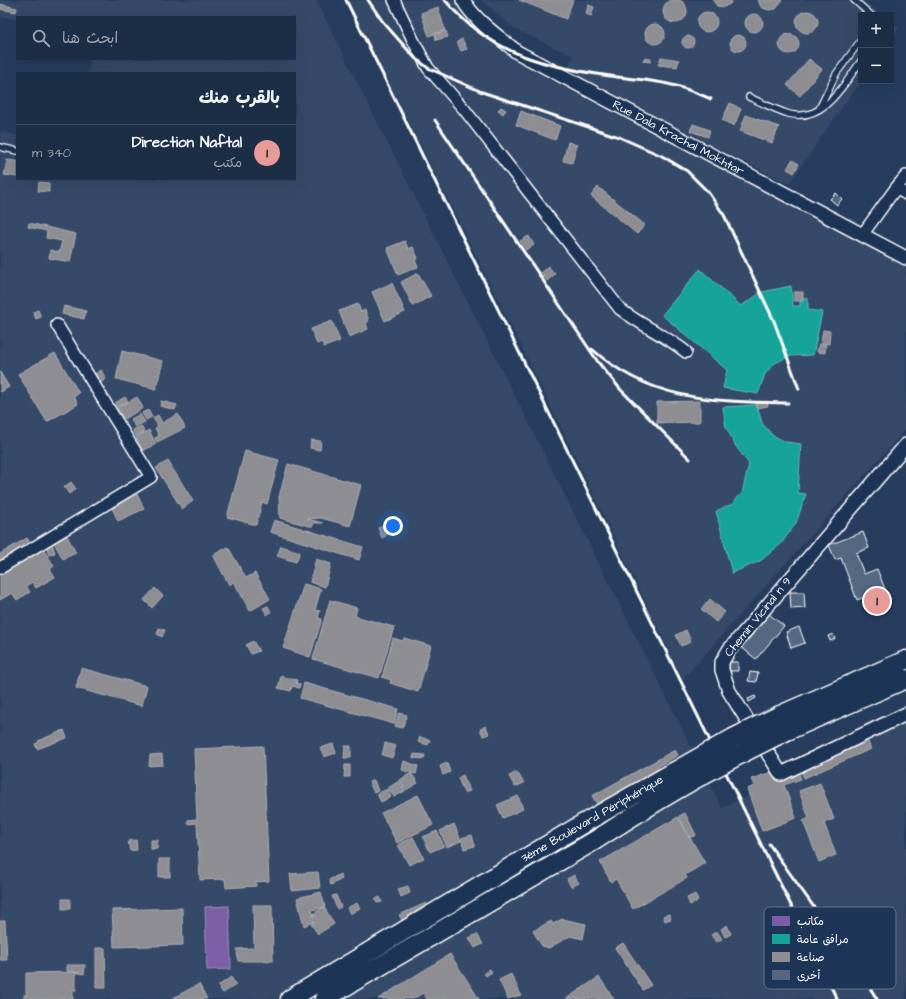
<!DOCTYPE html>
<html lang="ar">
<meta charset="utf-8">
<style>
body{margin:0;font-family:"Architects Daughter","Playpen Sans Arabic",sans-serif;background:#293a51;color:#f1f3f6;direction:rtl}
.controls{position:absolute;right:12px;top:12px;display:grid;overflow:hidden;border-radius:0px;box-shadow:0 4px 16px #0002}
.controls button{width:36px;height:36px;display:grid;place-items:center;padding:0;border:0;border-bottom:1px solid #3a4a5f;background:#1c2e46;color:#f1f3f6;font:20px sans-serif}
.you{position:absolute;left:393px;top:526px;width:14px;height:14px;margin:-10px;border:3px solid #fff;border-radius:50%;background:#1a73e8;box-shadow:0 0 0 6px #1a73e833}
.badge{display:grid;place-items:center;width:26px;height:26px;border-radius:50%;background:#e69b98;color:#111;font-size:13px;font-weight:700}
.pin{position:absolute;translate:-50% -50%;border:2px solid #fff;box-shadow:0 1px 4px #0006}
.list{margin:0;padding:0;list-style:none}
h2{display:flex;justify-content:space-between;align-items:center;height:52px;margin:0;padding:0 16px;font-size:17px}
h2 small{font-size:13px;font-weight:400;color:#a0a8b3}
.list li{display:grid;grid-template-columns:26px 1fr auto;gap:12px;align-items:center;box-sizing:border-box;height:56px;padding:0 16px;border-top:1px solid #3a4a5f}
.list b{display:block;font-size:15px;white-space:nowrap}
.list p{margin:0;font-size:13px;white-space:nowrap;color:#a0a8b3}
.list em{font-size:13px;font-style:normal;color:#a0a8b3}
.icon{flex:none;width:22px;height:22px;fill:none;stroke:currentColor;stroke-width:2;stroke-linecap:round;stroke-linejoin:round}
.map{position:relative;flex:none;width:906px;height:999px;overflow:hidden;direction:ltr}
.search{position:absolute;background:#1c2e46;box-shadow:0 4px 16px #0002;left:16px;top:16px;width:280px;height:44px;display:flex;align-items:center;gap:10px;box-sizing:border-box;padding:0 14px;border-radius:0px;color:#a0a8b3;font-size:15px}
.panel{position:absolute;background:#1c2e46;box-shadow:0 4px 16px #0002;left:16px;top:72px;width:280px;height:108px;border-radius:0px;direction:rtl}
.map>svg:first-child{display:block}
.built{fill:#344a68}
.offices{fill:#7b5ea7;stroke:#a38ec1}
.public{fill:#17a398;stroke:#5dbfb7}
.industry{fill:#8d8d92;stroke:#afafb3}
.building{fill:#556781;stroke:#fff}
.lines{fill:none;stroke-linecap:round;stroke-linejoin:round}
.service-casing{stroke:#fff;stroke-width:8}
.minor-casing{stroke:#fff;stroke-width:14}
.tertiary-casing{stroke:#fff;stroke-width:16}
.trunk-casing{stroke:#fff;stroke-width:21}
.service{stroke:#1d3557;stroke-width:5.5}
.minor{stroke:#1d3557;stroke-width:11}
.tertiary{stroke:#1d3557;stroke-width:13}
.trunk{stroke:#1d3557;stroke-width:18}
.rail{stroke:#fff;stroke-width:3}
.trunk-bridge-casing{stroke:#fff;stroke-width:21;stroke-linecap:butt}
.trunk-bridge{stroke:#1d3557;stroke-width:18}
.labels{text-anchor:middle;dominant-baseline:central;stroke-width:4;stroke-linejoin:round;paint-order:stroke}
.street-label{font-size:12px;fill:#fff;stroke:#1d3557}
.key{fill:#1d3557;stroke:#617289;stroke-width:1}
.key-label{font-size:11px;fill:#fff}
</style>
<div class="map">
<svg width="906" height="999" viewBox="0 0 906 999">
<rect width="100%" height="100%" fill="#263d5e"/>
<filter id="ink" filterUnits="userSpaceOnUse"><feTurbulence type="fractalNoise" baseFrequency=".025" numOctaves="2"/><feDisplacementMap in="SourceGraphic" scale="8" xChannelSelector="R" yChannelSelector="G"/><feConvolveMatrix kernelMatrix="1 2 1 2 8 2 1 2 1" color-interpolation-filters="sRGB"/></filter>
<g filter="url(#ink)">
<path class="built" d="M0 0H316L722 808 906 721V999H0V131L17 135V179H295V73H87L91 59H295V17H17V20L0 16Z
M348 0H457L515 60 531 70 906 265V429L683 679 525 354Z
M481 0H862L882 15H861V81L789 184 585 82 567 71 573 56 515 29Z
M891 22 899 28 891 39Z"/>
<path class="offices" d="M229 906 231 969 207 970 205 907Z"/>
<path class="public" d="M700 269 741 306 762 292 791 286 793 306H800V298H808V310L822 312 813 355 790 356 775 363 765 374 758 394 723 388 727 370 662 315Z
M757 405 762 423 772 435 786 442 801 444 798 493 806 494 796 523 781 544 760 561 732 573 716 511 732 504 742 493 749 464 735 445 726 427 723 407Z"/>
<path class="industry" d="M663 11a12 12 0 1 1 24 0a12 12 0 1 1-24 0Z
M519 0H573L566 19Z
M713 0H732L730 4 724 7 717 6Z
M758 0H782L776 9 768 10 761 7Z
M0 4 17 8 16 12 0 9Z
M588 5 594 7 591 16 586 14Z
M438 7 445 30 429 36 421 13Z
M796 22a11 11 0 1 1 22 0a11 11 0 1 1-22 0Z
M697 22a10 10 0 1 1 20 0a10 10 0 1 1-20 0Z
M745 23a9 9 0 1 1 18 0a9 9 0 1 1-18 0Z
M645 34a10 10 0 1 1 20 0a10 10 0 1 1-20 0Z
M446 31 448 37 436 40 435 34Z
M779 44a10 10 0 1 1 20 0a10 10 0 1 1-20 0Z
M730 43a8 8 0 1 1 16 0a8 8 0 1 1-16 0Z
M682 42a6 6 0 1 1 12 0a6 6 0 1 1-12 0Z
M462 39 467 49 461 51 457 42Z
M661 57 679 60 677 67 658 65Z
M644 58 651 59V62L643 61Z
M809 59 822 69 800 96 787 85Z
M730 103 741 109 734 126 722 120Z
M501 107 506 110 503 114 498 110Z
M521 111 560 126 555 140 516 125Z
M746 115 779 127 772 143 740 131Z
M693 124 710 130 708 137 690 131Z
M568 142 577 145 572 163 563 161Z
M7 160 17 161V177L4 175Z
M792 160 799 164 794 173 787 169Z
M39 182 49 183V192L38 191Z
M598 187 645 225 637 234 591 196Z
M29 223 76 234 70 262 49 258 50 250 59 252 62 241 46 238 47 231 28 227Z
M529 236 534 245 526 250 520 241Z
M405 241 408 249 413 247 418 258 415 260 418 267 398 275 387 248Z
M548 266 555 274 547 281 540 273Z
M418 273 431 296 413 306 401 282Z
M392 283 405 312 385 321 372 292Z
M794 292H803V301H794Z
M358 304 361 312 365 310 369 321 366 323 368 329 349 337 339 311Z
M64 306 86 311 84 319 62 314Z
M38 310 41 317 36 319 33 312Z
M332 321 340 341 324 347 322 342 317 344 311 329Z
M823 330 830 331 829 344 821 343Z
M819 344 826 345 825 353 817 352Z
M122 351 163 361 156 389 116 379Z
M55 353 79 393 74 397 78 404 47 422 18 374Z
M101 370 106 379 101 383 95 374Z
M0 372 9 387 1 392 0 390Z
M125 397 128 401 117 407 115 403Z
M137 397 143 408 124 419 117 408Z
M161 401 177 405 175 410 160 406Z
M700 401V422L657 423V402Z
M767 401 768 406 757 408 756 403Z
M148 410 152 417 146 420 142 413Z
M140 414 145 422 135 427 131 419Z
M178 414 185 428 157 442 155 438 159 436 155 428 158 426 153 418 158 415 162 423Z
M141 426 144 432 135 436 133 430Z
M149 430 156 444 143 451 136 437Z
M311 440 321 441 320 450 310 448Z
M245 451 279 460 267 504 262 502 256 525 227 517Z
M168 461 193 501 182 509 156 468Z
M288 464 361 485 350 526 321 518 307 519 323 523H313V526H309L280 518 279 497Z
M71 482 76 489 69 494 64 487Z
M137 494 144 509 118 521 111 506Z
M274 520 363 547 359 560 270 532Z
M383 525 387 535 382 538 378 528Z
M65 532 76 553 63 559 52 539Z
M27 538 29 541 23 545 28 553 41 545 54 566 50 569 55 577 36 588 32 582 26 586 30 592 17 600 12 593 0 600V554Z
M51 539 55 553 49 555 45 540Z
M281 546 300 552 296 562 277 556Z
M228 547 246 578 255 573 270 599 250 611 234 582 229 585 213 555Z
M316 559 331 564 325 587 310 582Z
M304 584 321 589 315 610 320 611 318 618 322 619 310 657 283 648Z
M155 588 163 596 152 608 144 600Z
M710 599 725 612 716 622 701 609Z
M330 600 357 608 355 616 394 627 379 678 313 659Z
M268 606 271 612 267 615 263 608Z
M159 628 165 630 162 637 157 634Z
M686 630 691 642 681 646 676 635Z
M393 638 403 641 404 638 431 646 418 692 390 683 391 680 382 677Z
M253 641 259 651 251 654 246 645Z
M81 668 147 686 142 706 76 688Z
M281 676 297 680 296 683 300 684 299 688 292 686 291 691 278 688Z
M304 683 398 709 394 724 300 698Z
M399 713 407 715 402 728 395 726Z
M486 726 489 734 483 736 480 729Z
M64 730 67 738 37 749 35 744 39 742 38 741Z
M864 733 871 749 804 778 797 762Z
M420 737 430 740 428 745 418 742Z
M385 743 396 746 392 758 382 755Z
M333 744 336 753 324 757 320 748Z
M263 746 269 881 256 882V886L226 888 225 879 200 880 197 823 188 824V820L197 819 194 749Z
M345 746H351V758H344Z
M675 750 678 755 658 767 660 770 597 804 592 796Z
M162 754 163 765 149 766 150 755Z
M414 754 425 755 424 759 413 758Z
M404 761 418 766 416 774 402 770Z
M447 763 450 772 443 775 440 766Z
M795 764 801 779 784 785 796 818 762 831 747 789 754 786 751 779Z
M345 765H350V777H344Z
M517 772 524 783 515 787 509 776Z
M411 773 418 783 406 790 400 780Z
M463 775 470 791 464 793 458 778Z
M374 780 378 791 374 793 369 782Z
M399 781 405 791 394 797 388 788Z
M820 783 834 819 824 823 836 855 819 862 803 821 809 818 799 791Z
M387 789 391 797 381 802 377 794Z
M418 795 433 825 397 843 381 813Z
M518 796 523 809 503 818 497 805Z
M685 813 696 835 689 838 679 816Z
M678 817 705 863 685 875 687 878 633 909 616 879 611 882 600 862Z
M454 824 461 841 447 847 440 831Z
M437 831 444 846 430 852 423 837Z
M472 835 475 846 464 849 461 838Z
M413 837 424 858 409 865 398 845Z
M136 840 137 850 130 851 128 841Z
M151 840H158L157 849H151Z
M159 859H170V877H159Z
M318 872 320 888 292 891 290 874Z
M340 874 342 879 331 885 329 880Z
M574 875 579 883 571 887 567 879Z
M408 886 410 893 401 897 398 889Z
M321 892 325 907 312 910 315 921 304 926 297 898Z
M695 894 698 901 690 905 687 898Z
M336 895 341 907 337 909 332 896Z
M380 897 382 902 377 903 375 899Z
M62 899H70V909H62Z
M357 903 360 908 350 914 347 908Z
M426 903 430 912 404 924 399 915Z
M253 905H272L273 961H238L237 949 254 948Z
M324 907 334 924 318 934 311 924 317 920 313 914Z
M182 908 183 945 114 947 112 910Z
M669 914 671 919 665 921 663 916Z
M562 919 586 924 583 939 570 936 549 948 542 946 533 931 551 921 553 924Z
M0 921H5L7 960H0Z
M727 925 731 934 725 937 721 929Z
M717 931 722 939 716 942 711 935Z
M477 934 483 944 475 948 469 938Z
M623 943 651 985 643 990 615 948Z
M96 948H105L106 988H96Z
M450 954 479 999H427L423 993 413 999H378Z
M67 965H85L84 974 67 971Z
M490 969 492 972 486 976 484 973Z
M76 972V990H73V999H24V995H26V973Z
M511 974 521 995 508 999 499 980Z
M231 977 236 985 223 993 218 986Z
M599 977 614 999H566Z
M199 984 207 999H174L173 998Z"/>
<path class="building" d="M836 193 842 199 837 205 830 199Z
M863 532 869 548 856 553 864 574 877 569 885 589 857 600 841 558 835 560 829 545Z
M790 592H804L805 608 791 609Z
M769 614 784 626 756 659 741 647Z
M799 627 805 643 791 648 786 632Z
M833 634 835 639 830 641 828 636Z
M729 662H738V671H729Z
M750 672 758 673 756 682 748 681Z
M755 696 756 698 749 702 748 699Z"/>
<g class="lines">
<defs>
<path id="service" d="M854 0 871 15
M749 97C762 103 776 110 789 114 824 123 844 84 861 61
M819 109 836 74 861 40
M0 147 17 151"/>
<path id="minor" d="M394 0 413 40 428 68 464 109 620 309C642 326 665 335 686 352
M906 176 896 188 906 194
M862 235 896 188
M0 568 151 477 57 325"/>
<g id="tertiary">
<path id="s1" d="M463 0C475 21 499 37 517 52L906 258"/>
<path d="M906 445 729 650 722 662V670L729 691 781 774 906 714"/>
</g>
<path id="trunk" d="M780 715 906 660
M787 731 906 679
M290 999 584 823
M324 999 594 841"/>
</defs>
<use href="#service" class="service-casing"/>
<use href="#minor" class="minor-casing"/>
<use href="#tertiary" class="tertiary-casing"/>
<use href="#trunk" class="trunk-casing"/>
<use href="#service" class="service"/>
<use href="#minor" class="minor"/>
<use href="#tertiary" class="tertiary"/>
<use href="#trunk" class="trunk"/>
<path class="rail" d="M346 0 837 999
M368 0 383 22 415 58 428 68 482 92 619 137 662 156 687 171 708 192 724 215 774 321 799 389
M445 0C490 55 550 68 617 77 634 79 652 80 668 84 683 87 697 93 711 99
M435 120 598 362 621 390 690 459
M592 349C651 402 714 401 788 403
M769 844 858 969 877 999"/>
<defs>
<path id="trunk-bridge" d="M584 823 733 738 780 715
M594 841C657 800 720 763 787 731"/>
</defs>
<use href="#trunk-bridge" class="trunk-bridge-casing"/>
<use href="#trunk-bridge" class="trunk-bridge"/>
</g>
</g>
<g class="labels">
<g class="street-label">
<text stroke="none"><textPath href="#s1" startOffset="258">Rue Dala Krachal Mokhtar</textPath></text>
<text transform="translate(758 617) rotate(-51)">Chemin Vicinal n 9</text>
<text transform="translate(592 819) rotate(-30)">3ème Boulevard Périphérique</text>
</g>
</g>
<rect x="764" y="907" width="132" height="82" rx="6" class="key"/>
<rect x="772" y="916" width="18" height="10" fill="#7b5ea7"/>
<rect x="772" y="934" width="18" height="10" fill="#17a398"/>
<rect x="772" y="952" width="18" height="10" fill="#8d8d92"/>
<rect x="772" y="970" width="18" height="10" fill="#556781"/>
<g class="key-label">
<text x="797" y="925">مكاتب</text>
<text x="797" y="943">مرافق عامة</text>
<text x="797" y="961">صناعة</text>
<text x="797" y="979">أخرى</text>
</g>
</svg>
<div class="controls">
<button>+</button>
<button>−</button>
</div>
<div class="you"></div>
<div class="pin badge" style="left:877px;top:601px">1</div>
<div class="search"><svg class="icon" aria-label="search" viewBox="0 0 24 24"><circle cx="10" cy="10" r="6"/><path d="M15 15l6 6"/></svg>ابحث هنا</div>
<section class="panel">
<h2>بالقرب منك<small></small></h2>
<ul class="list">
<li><span class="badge">1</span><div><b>Direction Naftal</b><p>مكتب</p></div><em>340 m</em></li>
</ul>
</section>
</div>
